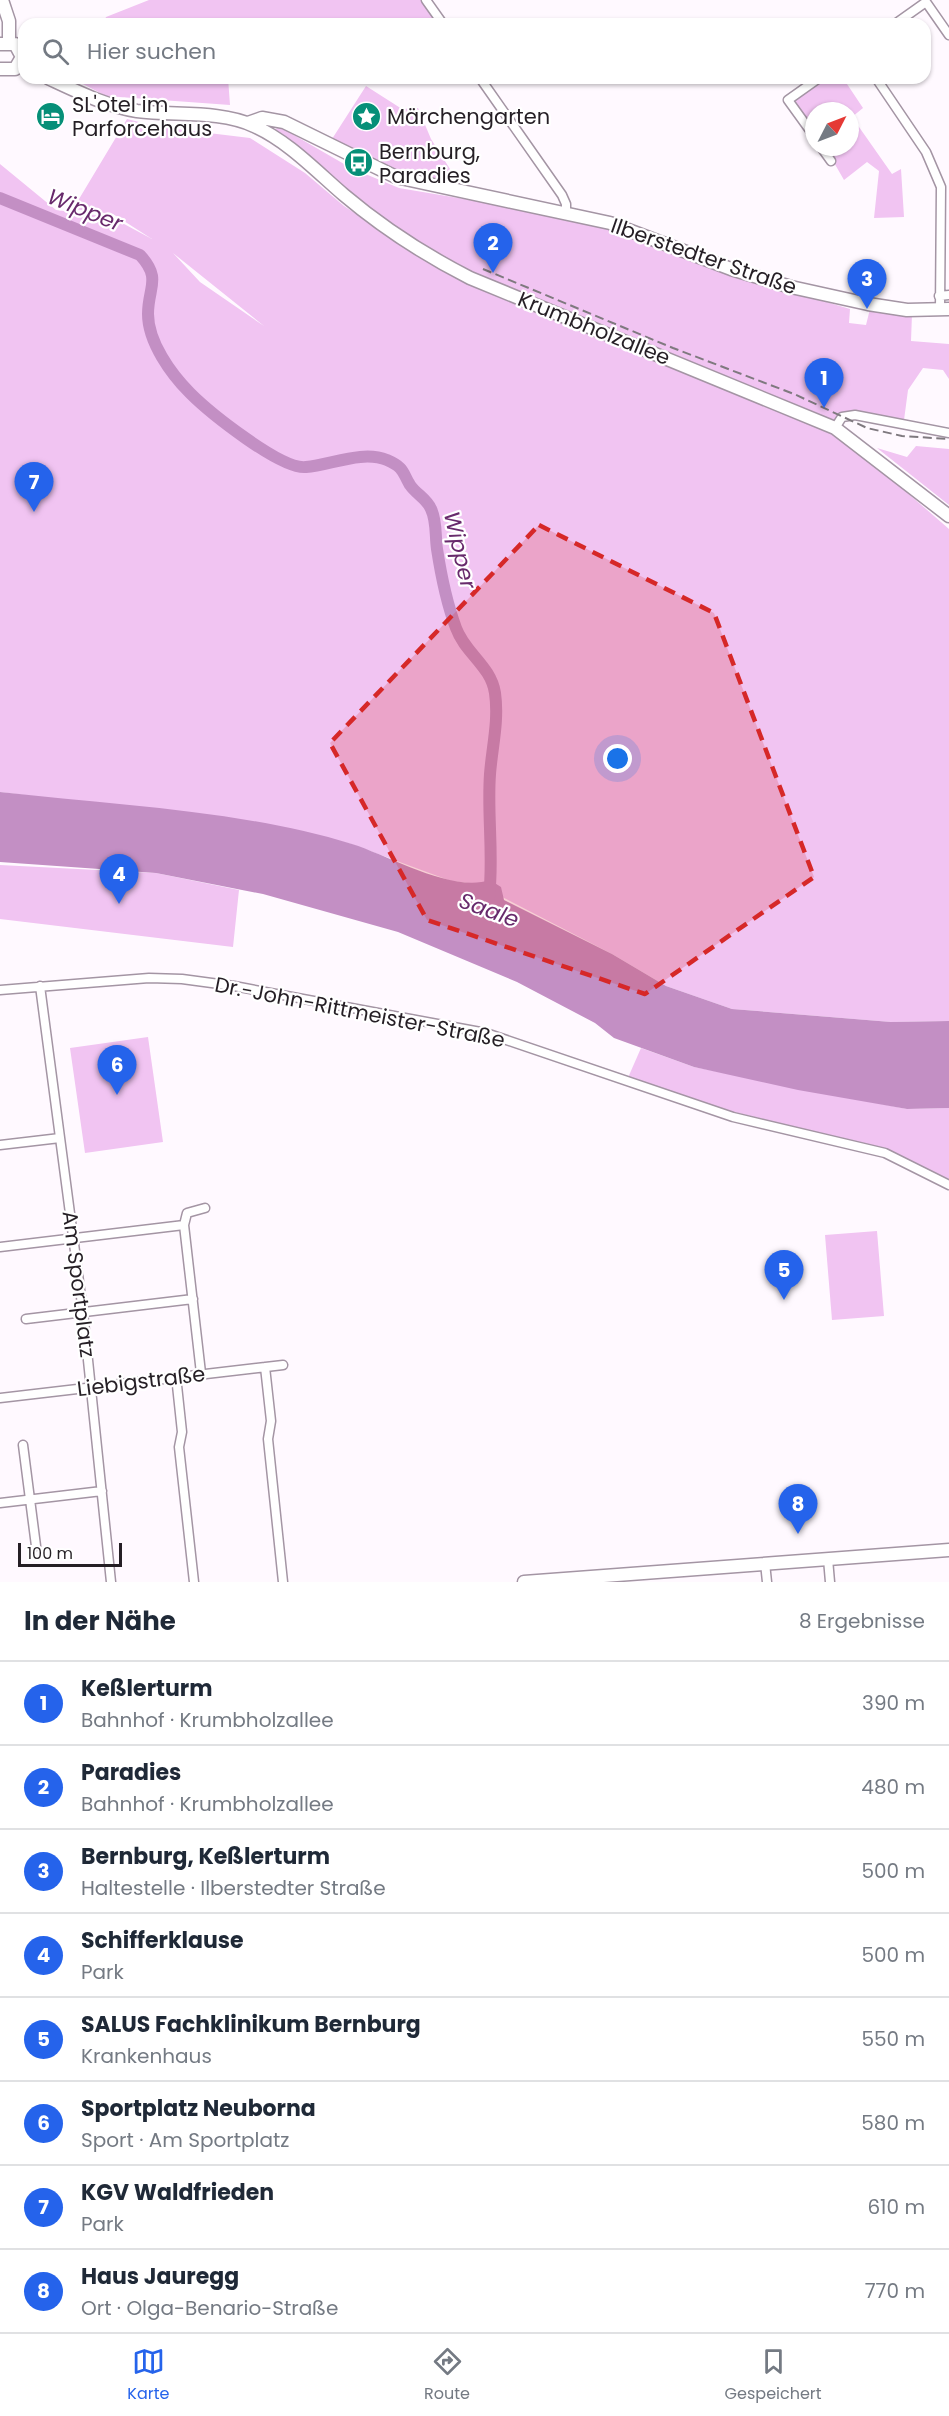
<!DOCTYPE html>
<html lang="de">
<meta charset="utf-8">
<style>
body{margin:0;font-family:Poppins,sans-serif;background:#f6f6f7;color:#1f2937}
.compass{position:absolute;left:805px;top:102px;width:54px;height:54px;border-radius:50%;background:#fff;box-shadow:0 2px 4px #0004;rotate:48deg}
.scale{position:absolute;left:18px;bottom:15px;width:104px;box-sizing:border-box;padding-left:6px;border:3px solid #251f25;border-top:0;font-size:16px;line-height:21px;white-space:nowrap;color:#251f25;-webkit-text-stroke:4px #fff;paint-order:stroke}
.you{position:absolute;left:618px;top:759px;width:21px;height:21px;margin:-15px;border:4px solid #fff;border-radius:50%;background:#1a73e8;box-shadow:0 0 0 9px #1a73e833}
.badge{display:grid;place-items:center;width:39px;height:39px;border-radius:50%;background:#2563eb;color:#fff;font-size:20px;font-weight:700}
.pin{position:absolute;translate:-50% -50px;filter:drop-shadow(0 2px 3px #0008)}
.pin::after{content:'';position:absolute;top:32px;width:21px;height:18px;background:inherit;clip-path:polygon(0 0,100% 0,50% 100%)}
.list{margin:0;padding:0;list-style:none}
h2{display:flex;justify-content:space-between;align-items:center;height:78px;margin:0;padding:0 24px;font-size:26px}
h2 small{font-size:20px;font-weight:400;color:#747a83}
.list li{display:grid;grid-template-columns:39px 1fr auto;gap:18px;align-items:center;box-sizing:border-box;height:84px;padding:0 24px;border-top:2px solid #e0e1e3}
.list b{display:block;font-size:22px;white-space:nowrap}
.list p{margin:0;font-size:20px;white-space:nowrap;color:#747a83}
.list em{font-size:20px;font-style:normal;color:#747a83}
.icon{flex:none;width:33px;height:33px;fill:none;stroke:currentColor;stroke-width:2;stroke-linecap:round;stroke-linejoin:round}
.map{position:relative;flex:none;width:949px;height:1582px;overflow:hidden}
.search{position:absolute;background:#fff;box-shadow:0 2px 4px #0004;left:18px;right:18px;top:18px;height:66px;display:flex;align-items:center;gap:15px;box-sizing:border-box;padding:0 21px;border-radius:18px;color:#747a83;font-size:22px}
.sheet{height:750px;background:#fff}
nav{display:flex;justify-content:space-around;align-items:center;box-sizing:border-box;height:84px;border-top:2px solid #e0e1e3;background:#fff;font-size:16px;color:#747a83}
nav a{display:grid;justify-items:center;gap:3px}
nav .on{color:#2563eb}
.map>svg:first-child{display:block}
.green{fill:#f1c4f2;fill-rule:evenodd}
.water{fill:#c38fc4}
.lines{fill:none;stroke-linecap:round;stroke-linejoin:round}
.river{stroke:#c38fc4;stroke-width:12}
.street-casing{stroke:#a495a4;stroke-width:11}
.secondary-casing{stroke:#a495a4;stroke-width:15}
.street{stroke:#fff;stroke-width:8}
.secondary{stroke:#fff;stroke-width:12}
.rail{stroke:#7f797f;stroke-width:2;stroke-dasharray:9 4.5;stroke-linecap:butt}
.marked{fill:#d62828;fill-opacity:0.2;stroke:#d62828;stroke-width:4.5;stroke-dasharray:12 8;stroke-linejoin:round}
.labels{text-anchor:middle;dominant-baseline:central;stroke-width:4.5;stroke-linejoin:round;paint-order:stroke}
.poi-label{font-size:21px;fill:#251f25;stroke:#fff;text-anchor:start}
.street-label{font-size:21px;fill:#251f25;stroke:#fff}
.water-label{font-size:22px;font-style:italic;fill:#682a6c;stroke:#fff}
</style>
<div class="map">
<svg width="949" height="1582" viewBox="0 0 949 1582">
<rect width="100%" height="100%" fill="#fff9ff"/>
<path class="green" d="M149 0H422L439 24H103L106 17Z
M83 78H228L230 105 106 96 81 83Z
M827 78H843L863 108 852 117 892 174 901 169 904 217 874 218 879 171 867 162 844 180 825 147H850V111H814V130L794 101Z
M366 86 402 109 418 108 431 139 450 169 447 182 392 173 332 139Z
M127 119 159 127 250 138 305 173 344 206 397 241 843 437 949 529V1021L891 1022 732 1009 666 986 612 954 477 884 451 881 351 844 282 827 0 792V164L56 210 111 217 152 239 113 214 73 209ZM173 253 264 326 200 282Z
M280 127 351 168 399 188 559 215 607 228 726 272 850 309 849 323 866 325 870 309 912 314 911 341 949 344V379L943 370 923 368 908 390 904 420 847 411 835 420 822 419 473 275 389 223 273 130Z
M916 446 949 449V505L877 448 907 457Z
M0 865 156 873 239 890 233 947 0 919Z
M148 1037 163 1142 85 1153 70 1048Z
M641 1048 694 1067 907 1109 949 1108V1179L866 1144 688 1101 627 1080Z
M877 1231 884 1316 832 1320 825 1235Z"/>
<path class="water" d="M0 792C114 805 242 810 352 844 390 856 452 893 490 880L501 887 504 900 612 954 666 986 732 1009 891 1022 949 1021V1108L907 1109 798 1090 694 1067 614 1038 595 1023 517 982 398 932 263 894 156 873 0 862Z"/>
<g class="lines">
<path class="river" d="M0 198 140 255C162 279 148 287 148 314 148 342 171 374 190 393 209 412 281 470 306 467 331 465 362 450 387 460 405 468 402 472 410 485 416 494 427 499 431 509 437 521 435 536 437 549 441 575 447 604 456 628 465 653 491 666 495 693 499 721 492 747 490 774 487 815 494 856 489 897"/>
<defs>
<path id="street" d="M426 0 443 24
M895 24 926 2 949 35
M480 78 562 195 566 204V213
M876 78 926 152 941 187 940 310
M814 136 788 100 819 78
M821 147 831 161
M939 296 949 295
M835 428 842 417 855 415 949 433
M40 986 83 1312 111 1582
M0 990 149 978 182 979 234 986 486 1033 733 1117 885 1153 949 1185
M0 1145 60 1138
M184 1225 201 1373
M0 1247 184 1225 187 1213 205 1208
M26 1319 193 1299
M265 1367 271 1421 268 1439 283 1582
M176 1376 182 1432 179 1447 194 1582
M0 1398 283 1365
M23 1445 36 1546
M0 1503 102 1491
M828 1559 830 1582
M765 1563 767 1582"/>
<path id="secondary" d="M2 0 9 21V42
M0 44H15L22 57 15 69H0
M48 78C76 91 106 106 137 111 174 116 220 110 254 126 288 141 317 172 344 195 383 228 425 255 470 278L835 428 949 516
M248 123 262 118 284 122 396 177 610 223 731 269 791 287 868 304 907 310 949 309
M524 1582 949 1550"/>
</defs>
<use href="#street" class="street-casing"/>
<use href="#secondary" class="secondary-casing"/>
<use href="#street" class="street"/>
<use href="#secondary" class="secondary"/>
<path class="rail" d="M483 269 673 348 794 394 867 428 902 436 949 439"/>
</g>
<path class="marked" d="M539 525 714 613 814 877 645 994 427 920 330 743Z"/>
<defs>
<symbol id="hotel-disc" viewBox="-11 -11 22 22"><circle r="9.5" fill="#068f78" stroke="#fff"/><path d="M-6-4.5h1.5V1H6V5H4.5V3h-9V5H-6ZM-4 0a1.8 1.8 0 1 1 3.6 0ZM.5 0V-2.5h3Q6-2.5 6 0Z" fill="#fff"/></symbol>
<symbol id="sight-disc" viewBox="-11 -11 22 22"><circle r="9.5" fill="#068f78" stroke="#fff"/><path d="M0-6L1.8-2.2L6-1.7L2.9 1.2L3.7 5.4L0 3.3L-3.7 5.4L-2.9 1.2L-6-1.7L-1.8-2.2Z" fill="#fff"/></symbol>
<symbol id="bus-disc" viewBox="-11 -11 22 22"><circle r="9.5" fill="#068f78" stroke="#fff"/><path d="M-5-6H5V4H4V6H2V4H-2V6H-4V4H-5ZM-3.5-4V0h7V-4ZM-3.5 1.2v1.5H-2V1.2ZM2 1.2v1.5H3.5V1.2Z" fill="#fff"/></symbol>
</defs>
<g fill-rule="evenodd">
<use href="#hotel-disc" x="34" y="100" width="33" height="33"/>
<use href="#sight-disc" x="350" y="100" width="33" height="33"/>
<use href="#bus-disc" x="342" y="146" width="33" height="33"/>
</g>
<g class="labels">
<g class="poi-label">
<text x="72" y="104">SL'otel im<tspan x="72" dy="24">Parforcehaus</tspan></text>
<text x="387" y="116">Märchengarten</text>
<text x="379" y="151">Bernburg,<tspan x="379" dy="24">Paradies</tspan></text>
</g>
<g class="street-label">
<text transform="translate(704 256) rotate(19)">Ilberstedter Straße</text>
<text transform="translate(594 328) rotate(22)">Krumbholzallee</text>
<text transform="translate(360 1012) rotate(11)">Dr.-John-Rittmeister-Straße</text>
<text transform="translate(79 1284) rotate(83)">Am Sportplatz</text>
<text transform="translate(141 1381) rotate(-7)">Liebigstraße</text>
</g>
<g class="water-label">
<text transform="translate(85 210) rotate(22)">Wipper</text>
<text transform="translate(460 550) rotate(77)">Wipper</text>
<text transform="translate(489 910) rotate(20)">Saale</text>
</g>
</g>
</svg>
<svg class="compass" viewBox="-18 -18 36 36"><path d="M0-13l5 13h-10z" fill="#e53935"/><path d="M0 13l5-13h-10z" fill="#747a83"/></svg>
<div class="scale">100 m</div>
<div class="you"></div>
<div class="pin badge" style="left:824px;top:408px">1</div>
<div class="pin badge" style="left:493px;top:273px">2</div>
<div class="pin badge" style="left:867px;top:309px">3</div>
<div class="pin badge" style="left:119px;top:904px">4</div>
<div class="pin badge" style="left:784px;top:1300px">5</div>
<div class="pin badge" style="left:117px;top:1095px">6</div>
<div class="pin badge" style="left:34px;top:512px">7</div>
<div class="pin badge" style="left:798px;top:1534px">8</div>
<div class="search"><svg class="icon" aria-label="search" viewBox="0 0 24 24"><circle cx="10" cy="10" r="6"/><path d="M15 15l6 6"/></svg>Hier suchen</div>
</div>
<section class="sheet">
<h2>In der Nähe<small>8 Ergebnisse</small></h2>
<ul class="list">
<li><span class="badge">1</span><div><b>Keßlerturm</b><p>Bahnhof · Krumbholzallee</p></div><em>390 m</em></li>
<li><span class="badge">2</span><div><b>Paradies</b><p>Bahnhof · Krumbholzallee</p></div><em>480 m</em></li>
<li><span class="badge">3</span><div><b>Bernburg, Keßlerturm</b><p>Haltestelle · Ilberstedter Straße</p></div><em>500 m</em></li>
<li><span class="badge">4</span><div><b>Schifferklause</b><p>Park</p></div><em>500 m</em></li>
<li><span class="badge">5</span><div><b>SALUS Fachklinikum Bernburg</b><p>Krankenhaus</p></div><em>550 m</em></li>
<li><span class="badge">6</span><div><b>Sportplatz Neuborna</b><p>Sport · Am Sportplatz</p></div><em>580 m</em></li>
<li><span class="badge">7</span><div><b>KGV Waldfrieden</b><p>Park</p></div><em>610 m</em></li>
<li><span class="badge">8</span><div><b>Haus Jauregg</b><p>Ort · Olga-Benario-Straße</p></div><em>770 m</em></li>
</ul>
</section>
<nav>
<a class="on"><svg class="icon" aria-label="map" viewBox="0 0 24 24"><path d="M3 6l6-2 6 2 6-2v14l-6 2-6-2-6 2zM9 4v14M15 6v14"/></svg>Karte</a>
<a><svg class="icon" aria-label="directions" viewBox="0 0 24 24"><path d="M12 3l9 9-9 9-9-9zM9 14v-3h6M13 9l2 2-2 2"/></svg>Route</a>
<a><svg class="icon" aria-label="saved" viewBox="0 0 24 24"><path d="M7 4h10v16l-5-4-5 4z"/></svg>Gespeichert</a>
</nav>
